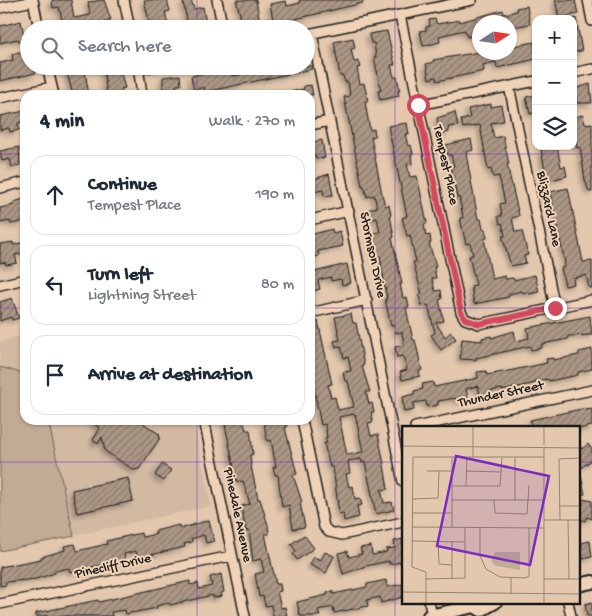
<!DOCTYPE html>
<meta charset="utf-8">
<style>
body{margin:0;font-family:"Gochi Hand",sans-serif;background:#f2f2f3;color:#1f2937}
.controls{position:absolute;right:15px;top:15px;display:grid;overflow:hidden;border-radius:10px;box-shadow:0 1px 4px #0004}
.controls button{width:45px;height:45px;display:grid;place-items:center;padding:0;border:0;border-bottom:1px solid #e0e1e3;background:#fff;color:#1f2937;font:25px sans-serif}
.compass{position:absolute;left:472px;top:15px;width:45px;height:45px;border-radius:50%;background:#fff;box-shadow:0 1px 4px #0004;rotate:78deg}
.stop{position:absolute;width:15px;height:15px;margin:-11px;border:4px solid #d1495b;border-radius:50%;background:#fff}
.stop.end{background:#d1495b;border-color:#fff;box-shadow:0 1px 5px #0008}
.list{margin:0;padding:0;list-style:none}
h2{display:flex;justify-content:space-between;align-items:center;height:65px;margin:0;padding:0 20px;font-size:21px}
h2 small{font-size:16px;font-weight:400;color:#747a83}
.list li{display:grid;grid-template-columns:32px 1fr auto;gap:15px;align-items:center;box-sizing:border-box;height:80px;margin:0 10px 10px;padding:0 10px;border:1px solid #e0e1e3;border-radius:15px}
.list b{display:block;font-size:19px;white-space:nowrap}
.list p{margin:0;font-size:16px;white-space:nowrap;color:#747a83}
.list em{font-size:16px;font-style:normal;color:#747a83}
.icon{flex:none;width:28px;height:28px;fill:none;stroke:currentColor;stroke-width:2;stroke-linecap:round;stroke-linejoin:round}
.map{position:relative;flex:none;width:592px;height:616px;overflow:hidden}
.search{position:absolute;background:#fff;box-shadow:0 1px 4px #0004;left:20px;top:20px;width:295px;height:55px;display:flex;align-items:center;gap:12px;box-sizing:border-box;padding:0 18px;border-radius:28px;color:#747a83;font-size:19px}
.panel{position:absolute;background:#fff;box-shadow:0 1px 4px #0004;left:20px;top:90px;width:295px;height:335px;border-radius:15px}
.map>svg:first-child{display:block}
.built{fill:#d2b9a2}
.green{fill:#c2ab95;stroke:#6f6458}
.building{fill:url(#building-hatch);stroke:#1c1c1c;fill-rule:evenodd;filter:url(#shadow)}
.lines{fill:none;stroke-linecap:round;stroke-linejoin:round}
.street-casing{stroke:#1c1c1c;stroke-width:12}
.secondary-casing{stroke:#1c1c1c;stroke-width:16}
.street{stroke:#f0d3b7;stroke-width:9}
.secondary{stroke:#f0d3b7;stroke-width:12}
.route{stroke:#d1495b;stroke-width:6}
.grid{fill:none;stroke:#7b2cbf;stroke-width:1;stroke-opacity:0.55}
.labels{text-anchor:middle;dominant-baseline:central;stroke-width:4;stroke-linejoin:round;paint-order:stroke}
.street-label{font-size:14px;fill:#1c1c1c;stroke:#f0d3b7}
.inset-road{fill:none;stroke:#938374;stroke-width:1}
.view{fill:#7b2cbf;fill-opacity:0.15;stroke:#7b2cbf;stroke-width:2.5}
.inset-edge{fill:none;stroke:#1c1c1c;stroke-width:2.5}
</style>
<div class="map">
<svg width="592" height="616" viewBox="0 0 592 616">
<defs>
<pattern id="building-hatch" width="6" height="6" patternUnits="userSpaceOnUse" patternTransform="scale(1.25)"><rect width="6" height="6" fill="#ac9785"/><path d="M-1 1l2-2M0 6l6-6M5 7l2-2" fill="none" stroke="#8b7a6c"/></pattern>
<filter id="shadow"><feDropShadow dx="-3" dy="3" stdDeviation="2.5" flood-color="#0004"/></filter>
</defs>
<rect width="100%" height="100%" fill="#e3c8ae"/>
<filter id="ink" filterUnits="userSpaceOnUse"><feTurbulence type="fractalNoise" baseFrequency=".02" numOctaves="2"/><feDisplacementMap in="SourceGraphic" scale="10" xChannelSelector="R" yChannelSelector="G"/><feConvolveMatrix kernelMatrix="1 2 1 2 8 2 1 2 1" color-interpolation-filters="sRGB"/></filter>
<g filter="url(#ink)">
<path class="built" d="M25 334V420H193L211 506 0 551V342Z"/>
<path class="green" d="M0 367 25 374V420H48L74 536 0 551Z"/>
<path class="building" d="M52 0H71L74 18 90 15 88 2 104 0 111 20 104 21 106 29H93L89 24 76 26V29H57L56 22 62 20 59 7 53 8Z
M144 0H167L170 11 165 12 169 29H151Z
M191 0 194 9 203 7 207 29H189L183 2Z
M236 0H256L261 29H244Z
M299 0H363V3L274 24 270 4 286 1 287 6 300 3Z
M555 0H575L578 14 559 18Z
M527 6 530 24 512 27 511 22H480V34L467 37 465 30 439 36 440 42 423 46 420 31 426 30V27L430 26 429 20 435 19 437 24 460 20V22L503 10 504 14 517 11 516 8Z
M576 18 582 51 573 52V19Z
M21 21 25 40 19 41 18 39 0 43V26Z
M387 31 395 65H391L394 77H397L400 91H398L399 96 380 100 378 91 381 90 374 57H376L374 43H371L369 34Z
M353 38 355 48 351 49 354 62 359 61 361 67 357 68 360 84 364 83 368 101 365 102 370 130 374 129 375 136 371 137 382 194 385 206 389 205 391 215H390L394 237 392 238 402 284H400L403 298 407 297 409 307 406 308 413 340H415L422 370 419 371 420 376 402 380 400 372 407 370 403 356 397 357 395 347 404 345 402 332 396 333 395 325 391 326 385 299H387L380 256 377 257 372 233 380 232 377 218 370 220 367 210 377 207 374 195 367 197 364 186H362L344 97 350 96 348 82H345L343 76H340L334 42Z
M534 42 536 59 497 68 496 62 483 65 484 71 437 81 436 77 429 79 426 64 434 62 433 60 480 52H510V47Z
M23 51 24 56 29 55V66H34L36 73 0 81V63L13 60 12 54Z
M65 66H84L89 95H73Z
M103 66H119L125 88 121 89 123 95H107Z
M247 66H311L312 69 205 92 204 87 194 90 191 76 230 67 232 76 249 73Z
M180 75 181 85H176L178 95H163V77Z
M590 84 592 103H577L574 89Z
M311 85 313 95H291L290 92 304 89V86Z
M535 95 536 113 530 114 526 97Z
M491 104V107L501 105 504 121 491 123 494 138 503 136 509 164H507L519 216 512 218 515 232 522 231 528 255 524 256 526 263 511 266 502 236H505L502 223 500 224 498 216H502L500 204 505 203 499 176 493 177 491 169 488 170 480 125 463 128 461 120 470 118 468 109Z
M25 111V121L18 123 19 130 10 132 9 128 0 130V116Z
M455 112 458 126 448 127 449 132 440 134 437 118Z
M583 115 585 124 592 123V192H589L585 180 580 147 577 148 573 128 574 117Z
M407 123 409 134H405L408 146 411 145 413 154H411L412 164 407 165 410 177 417 176 427 223 424 224 426 236 430 235 431 243H429L436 267H434L436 278H432L435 291 441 290 442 299 439 300 444 321 436 323 445 337 451 332 456 339 441 350 431 335 435 333 428 305 421 306 419 294H422L413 262H416L410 235 407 236 402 218 407 216 388 126Z
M471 139 473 150 466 152 467 159 478 219H481L483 229H485L487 238 484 239 492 279 505 276V279L513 278 514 280 535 275 539 292 529 294 528 292 523 293 522 291 509 294V297L474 304 471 286 476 285 469 256 473 255 470 243 466 244 460 218H463L462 212 459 197 457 198 451 167 454 166 451 155H448L446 145Z
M322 140 325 158 316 159 315 155 310 156V143Z
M557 146 561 167 565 166 567 176 547 181 541 149Z
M19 147 20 165 12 167 10 159 2 161 0 151Z
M329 174 333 195 324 196 323 190 313 192 311 180Z
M568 188 583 262 592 261V288H589L586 275 573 278 574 284 565 286 561 268 564 267 565 263 550 192Z
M24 199 25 221 11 224 10 221 0 223V208L14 205V202Z
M332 229 333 233 340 231 343 246 318 251 319 256 310 258V235Z
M13 242V245L25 242V253L15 255 17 263 6 265 5 262 0 263V244Z
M347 264 351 283 342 285 341 279 331 281V277L318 280 320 289 310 292V273Z
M12 298 19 318 12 320 11 317 0 321V302Z
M351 314 353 323H356L364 365 362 366 370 392H366L369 404 372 403 374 412H371L373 422 368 423 371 436 378 434 383 459 388 489 381 490 384 503 392 502 394 510 376 514 365 462 362 463 361 459 348 461 350 473 346 474 349 487 353 486 355 499 360 498 362 505 357 506 359 517 344 521 343 513 339 514 333 467H330L324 443H327L325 438 327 437 325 424 321 425 310 369V347H314L310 323 318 321 332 384 328 385 331 398 335 397 338 410 347 408 354 407 348 381H345L343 372 351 371 348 357 344 358 341 346 336 347 334 341 340 340 335 317ZM355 414 363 452 347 455 339 417Z
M590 316 592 335 568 336V339L542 344V348L531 350 530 346 476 358V360L460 359 462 339 482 341V338L491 336V338L514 331 516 341 529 338 527 328Z
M592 349V369L578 372V375L549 381 548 379 535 381V383L502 391V389L490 391 491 394 480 396 478 386 466 389 468 398 456 401V398L438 401V405L427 407 426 401 413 403 414 410 404 412 402 397 414 394V391L423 389 422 384 433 382 434 387 478 378 477 372 486 371 487 375 513 370 547 363 546 359 553 358V360L579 355V352Z
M586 408V410L592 409V426L578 429 532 427 530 420Z
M88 420H139L159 434 160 438 139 469 134 470 105 451 102 437 98 444 93 440 100 428Z
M224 420H243L246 430H250L253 454 250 455 251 466 258 499H260L268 525 269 534H265L276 584H280L281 591 277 592 281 608 285 607 287 616H273L271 605 265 606 263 596 259 597 255 574 264 572 261 559 253 561 249 530 246 531 241 506 250 504 243 481 237 482Z
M277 420H286L287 427 285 428 297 474 293 475 302 502 300 503 305 527 293 529 289 505 282 507 278 475H275L273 467H276L271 440 267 441 264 423Z
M578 443 582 449 588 444 592 449V460L578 470Z
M162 464 171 470 164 481 155 475Z
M578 476H581L585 494 578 495Z
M128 478 133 501 77 513 72 490Z
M583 499 592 501V519L587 517 585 521 578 519Z
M209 520 214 541 206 543 204 535 191 539 192 542 184 544 185 547 137 558 136 551 124 554 125 560 70 572 69 568 55 571V573L36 579 6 582V585L0 586V567L41 559V557L65 550 64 546 75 544 77 551 107 544 106 541 141 533 142 537 156 534 155 531 179 525 180 529Z
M304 535 314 548 297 560 293 554 296 551 291 544Z
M403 539 402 562 389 564V561L366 566 343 574 338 553 347 551 349 557 362 554 360 548 371 546 372 555 387 552 386 549 395 548 394 541Z
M590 541 592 557 578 560V547H582L581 543Z
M325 552 334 556 326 573 310 565 314 557 321 560Z
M221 574 224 592 221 593 222 596 213 598V595L170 605 169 603 156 606 157 608 126 614 125 610 111 612 112 616H36V613L98 600 99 602 190 581V585L198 583 199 589 212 586 210 577Z
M386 580 387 587 403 584V597L381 603 380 597 367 600 368 606 334 613 333 607 318 610 320 616H300L297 602 327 595V593L333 591V594L367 587V584Z
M592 602V616H587L585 604Z"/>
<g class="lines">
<defs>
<path id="street" d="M33 0 39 29
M124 0 130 29
M217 0 223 29
M588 0 592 21
M0 8 33 1
M400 15 461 312 465 319 479 324 592 300
M308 34 472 0
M312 34 403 482
M47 66 54 95
M138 66 142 95
M138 70 155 66
M573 73 592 69
M509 86 555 308
M0 98 52 87
M418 105 536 81
M310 125 330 121
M0 188 25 182
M310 220 349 211
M0 285 25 279
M310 313 367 300
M204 420 245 616
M302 420 324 527 329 532 342 535 403 522
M415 427 592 390
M429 602 432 615
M568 602 571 616
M0 604 231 556"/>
<path id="secondary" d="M578 585 592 582
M429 616 475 606 481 610 495 602"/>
</defs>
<use href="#street" class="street-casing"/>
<use href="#secondary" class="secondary-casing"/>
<use href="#street" class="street"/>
<use href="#secondary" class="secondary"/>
</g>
</g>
<g class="lines" filter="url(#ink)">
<path class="route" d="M418 105 461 312 465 319 479 324 555 308"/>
</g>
<path class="grid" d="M197 0V29M395 0V616M197 66V95M0 154H25M310 154H592M0 308H25M310 308H592M197 420V616M0 462H403M578 462H592"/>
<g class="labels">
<g class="street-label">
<text transform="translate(445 165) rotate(78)">Tempest Place</text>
<text transform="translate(548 209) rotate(78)">Blizzard Lane</text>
<text transform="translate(372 255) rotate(78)">Stormson Drive</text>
<text transform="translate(501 395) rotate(-12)">Thunder Street</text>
<text transform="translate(237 515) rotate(78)">Pinedale Avenue</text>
<text transform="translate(113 567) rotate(-12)">Pinecliff Drive</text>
</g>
</g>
<g transform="translate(402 426)">
<rect width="178" height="178" fill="#e3c8ae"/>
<path d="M93 126H118V144L94 140 89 135Z" fill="#c2ab95"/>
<path class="inset-road" d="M71 0V31M142 0V19M0 20 178 22M25 45H50M64 45 99 46M50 60H98L100 31M64 60 65 31M10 73 36 72 37 45M50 74H142M92 74 93 87 125 88 127 59M113 74V31M157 80H178M0 86 1 0M10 87H50M142 94H178M158 94 157 33 178 32M166 94 167 153M10 101 142 102M50 101V31M78 102V130L84 143 98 151 123 152 127 150V102M10 115 63 116M36 115 37 138 50 139M24 153 63 152V102M50 153V115M142 153H178M0 166 178 168M109 168V152M24 177V146L10 141 11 31H142M142 177V22"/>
<path class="view" d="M54 30 147 50 128 139 35 120Z"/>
<rect width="178" height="178" class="inset-edge"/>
</g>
</svg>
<div class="controls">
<button>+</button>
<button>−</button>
<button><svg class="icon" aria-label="layers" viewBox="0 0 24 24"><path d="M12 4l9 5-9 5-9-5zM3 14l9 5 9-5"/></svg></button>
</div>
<svg class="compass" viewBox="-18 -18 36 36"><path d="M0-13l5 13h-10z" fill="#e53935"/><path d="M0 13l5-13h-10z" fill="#747a83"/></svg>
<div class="stop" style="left:418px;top:105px"></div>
<div class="stop end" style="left:555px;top:308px"></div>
<div class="search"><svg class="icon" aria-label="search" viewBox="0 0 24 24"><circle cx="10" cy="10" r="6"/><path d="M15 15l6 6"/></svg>Search here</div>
<section class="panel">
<h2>4 min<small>Walk · 270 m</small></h2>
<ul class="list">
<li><svg class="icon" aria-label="ahead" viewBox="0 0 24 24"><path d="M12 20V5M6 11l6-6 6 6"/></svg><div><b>Continue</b><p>Tempest Place</p></div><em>190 m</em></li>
<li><svg class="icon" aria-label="left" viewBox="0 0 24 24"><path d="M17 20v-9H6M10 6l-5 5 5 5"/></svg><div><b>Turn left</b><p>Lightning Street</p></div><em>80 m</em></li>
<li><svg class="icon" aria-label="arrive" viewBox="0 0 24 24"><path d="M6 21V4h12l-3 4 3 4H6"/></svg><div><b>Arrive at destination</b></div></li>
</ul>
</section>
</div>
